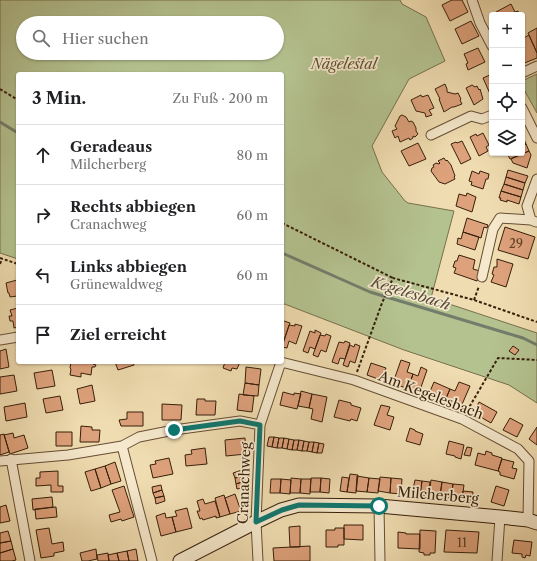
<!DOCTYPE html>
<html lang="de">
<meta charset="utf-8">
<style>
body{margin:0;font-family:"Libre Caslon Text",serif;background:#f6f6f6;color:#202124}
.controls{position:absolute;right:12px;top:12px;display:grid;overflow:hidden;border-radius:4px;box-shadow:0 1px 3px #0004}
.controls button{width:36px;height:36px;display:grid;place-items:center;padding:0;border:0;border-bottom:1px solid #e0e0e0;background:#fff;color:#202124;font:20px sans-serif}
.stop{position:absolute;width:12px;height:12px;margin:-9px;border:3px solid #0f766e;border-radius:50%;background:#fff}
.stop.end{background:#0f766e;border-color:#fff;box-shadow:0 1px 4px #0008}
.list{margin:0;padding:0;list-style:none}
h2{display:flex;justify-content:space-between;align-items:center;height:52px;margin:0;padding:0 16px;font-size:17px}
h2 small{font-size:13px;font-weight:400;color:#757577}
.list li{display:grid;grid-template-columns:26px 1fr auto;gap:12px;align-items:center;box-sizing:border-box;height:60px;padding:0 16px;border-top:1px solid #e0e0e0}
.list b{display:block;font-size:15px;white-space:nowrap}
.list p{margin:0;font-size:13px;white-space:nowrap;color:#757577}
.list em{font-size:13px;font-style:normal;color:#757577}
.icon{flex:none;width:22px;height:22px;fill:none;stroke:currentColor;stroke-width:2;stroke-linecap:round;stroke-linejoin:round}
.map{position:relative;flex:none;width:537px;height:561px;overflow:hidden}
.search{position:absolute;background:#fff;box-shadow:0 1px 3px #0004;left:16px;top:16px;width:268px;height:44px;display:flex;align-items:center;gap:10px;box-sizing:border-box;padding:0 14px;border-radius:22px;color:#757577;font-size:15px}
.panel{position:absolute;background:#fff;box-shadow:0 1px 3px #0004;left:16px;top:72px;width:268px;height:292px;border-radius:4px}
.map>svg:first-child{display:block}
.green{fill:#b4c290;stroke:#76704d;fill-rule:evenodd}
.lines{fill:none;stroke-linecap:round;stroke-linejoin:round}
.stream{stroke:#737d6b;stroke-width:3}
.building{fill:#dda17b;stroke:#381f0a}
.street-casing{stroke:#664e34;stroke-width:11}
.secondary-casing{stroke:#381f0a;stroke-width:15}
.path{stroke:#381f0a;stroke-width:2;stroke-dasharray:3 2;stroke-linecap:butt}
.street{stroke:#f5e8cc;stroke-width:9}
.secondary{stroke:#f5e8cc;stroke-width:13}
.route{stroke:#0f766e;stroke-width:5}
.labels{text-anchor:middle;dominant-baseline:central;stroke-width:3.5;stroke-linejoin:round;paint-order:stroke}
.number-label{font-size:12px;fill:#614026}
.park-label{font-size:14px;font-style:italic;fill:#5d5032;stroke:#f5e8cc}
.street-label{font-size:14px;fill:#381f0a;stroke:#f5e8cc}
.water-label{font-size:15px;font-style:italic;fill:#554e3b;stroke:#f5e8cc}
</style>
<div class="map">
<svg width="537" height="561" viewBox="0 0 537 561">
<rect width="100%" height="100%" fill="#efdcb0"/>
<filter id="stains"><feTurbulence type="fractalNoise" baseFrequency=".005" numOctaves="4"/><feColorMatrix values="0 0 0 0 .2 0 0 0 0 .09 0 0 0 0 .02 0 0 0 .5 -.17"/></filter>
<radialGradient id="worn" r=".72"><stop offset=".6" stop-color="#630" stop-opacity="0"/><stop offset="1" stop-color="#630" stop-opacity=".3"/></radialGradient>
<path class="green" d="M0 0H400L402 4 426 17 445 61 409 79 372 146 382 172 405 201 408 203 454 211 431 298 537 333V403L509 385 404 350 282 303V74H18V259L0 253ZM23 23H277V53H23Z
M537 74V113L522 86V81Z"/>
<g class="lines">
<path class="stream" d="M0 122 18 133
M282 253 370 292 523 338 537 345"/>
</g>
<path class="building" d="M452 0H462L468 12 450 21 442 5Z
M511 4 515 12 518 11 520 15H497L496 12Z
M471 21 479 36 462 44 455 29Z
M537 28V53L528 33Z
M529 35 537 53V58L522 64V39Z
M478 48 485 62 468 70 466 64 468 63 464 54Z
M492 74V96H491L483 78Z
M445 84 447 89V92L455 94 458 93 461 99 460 100 462 104 454 107H452L444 112 439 99H440L435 89Z
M472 85 475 87 477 86 479 90 480 89 483 99 474 105 466 88Z
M421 95 422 97 428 95 434 108 429 110 432 115 426 117 425 113 416 111 411 100Z
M402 115 406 117 409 122 411 121 413 122 416 128V131L418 134 415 137 413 136V138L410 140 409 138 400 142 398 136 395 138 392 131 397 129 395 126 400 116Z
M483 133 489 145 486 147 488 151 479 156 470 137 476 134 477 136Z
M523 137 526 144 522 146V138Z
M462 141 471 159 461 164 451 144 456 142 457 143Z
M418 143 426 159 409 166 401 151Z
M526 144 529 151 510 159 507 153H522V146Z
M529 151 531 155 527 168 513 163 511 159Z
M444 158 446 161 447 160 451 165 455 176 454 177 455 179 445 184 439 182 431 171 432 168 434 167 433 165 436 163 439 164 440 163 438 161Z
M508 170 528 176 525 183 506 177Z
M472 171 479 174 480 171 489 174 488 179H486L483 189 471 185 472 182 469 181Z
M506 177 525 183 523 190 504 184Z
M504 184 523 190 521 197 501 191Z
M501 191 521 197 519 204 507 200V202L500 200 501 198H499Z
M467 193 476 197 472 212 456 206 459 194 466 196Z
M467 218 488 225 487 228 484 227 481 238 463 232Z
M505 227 535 237 528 259 498 250Z
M463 232 479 237 475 250 457 244 458 238 461 239Z
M459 255 475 260 473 269 480 271 477 281 454 273 456 268 453 267 455 261H457Z
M497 259 513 264 506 287 491 282 494 275 492 274 494 267H497Z
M17 280 18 297 17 296 10 297 9 293H8L6 283Z
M18 308V327L14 328 13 321H10L9 316H12L10 310Z
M284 321 290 323 284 340 282 339V322H283Z
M295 324 302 326 296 344 289 341 287 348 282 347 289 325 295 326Z
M315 330 321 333 315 349 310 347 308 353 303 351 310 331 315 333Z
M326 334 331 336 326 352 321 350 318 357 313 355 320 335 325 336Z
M345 341 350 343 345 359 340 358 338 364 332 362 339 342 344 343Z
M355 344 360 346 355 363 350 361 348 367 343 365 350 345 354 347Z
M513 346 519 350 515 355 509 351Z
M6 349 9 367 0 369V351Z
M401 360 410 363 407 372 413 374 408 389 393 383Z
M71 362H93V364L96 365 95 367H92L91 375 81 373V377L70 375 71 369 70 368Z
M115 362H133L134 365 118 370Z
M225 362H240L237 369 232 368 231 371 223 368Z
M371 363 386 368 381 380 367 375Z
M246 367 261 369 259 385 245 383Z
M421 367 427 370 419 393 408 389 413 374 418 376Z
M52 370 55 386 37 389 34 373Z
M14 375 17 391 0 394V377Z
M434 382 450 389 444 403 428 396Z
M459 382 470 386 460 409 444 403 450 389 455 391Z
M245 383 259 385 258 396 243 395Z
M92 385 95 401 80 404 77 389Z
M301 391 312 394 309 408 298 406Z
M283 392 294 395V393L301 394 297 409 280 405Z
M239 394 254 396 252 412 237 410Z
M312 394 327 397 322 422 311 419 313 409 309 408Z
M60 396 63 410 46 413 43 399Z
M197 399H205V401H216L215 415H196Z
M339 400 351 403V405L361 408 357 421 351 419 350 421 334 417Z
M479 402 497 412 491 423 477 415 480 410 476 408Z
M25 403 27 417 6 421 4 407Z
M162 404 182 405 181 420H162Z
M381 405 390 407 387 415 394 417 390 430 374 425Z
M127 412H143V426H121L119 420 127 419Z
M510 418 523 425 517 437 503 430Z
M81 426 92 427V430H100L99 442H80Z
M537 427V445L529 439Z
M410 428 415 430V431L423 434 420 445 406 441Z
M56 432H72V446H56Z
M13 433 14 438 24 435 28 448 10 454 4 435Z
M4 434 9 452 0 455V435Z
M269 437H274L272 447 267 446Z
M274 437 279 438 277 448 272 447Z
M245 438 246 454 226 456 225 440Z
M279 438H284L282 448H277Z
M284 438 289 439 287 449 282 448Z
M289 439 294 440 292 450 287 449Z
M294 440H299L297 450H292Z
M299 440 304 441 302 451 297 450Z
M304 441 309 442 307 451H302Z
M449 441 464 445 461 459 455 457V456L446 454Z
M309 442H314L312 452 307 451Z
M314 442 319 443 317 453 312 452Z
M319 443 324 444 322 453H317Z
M467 447 472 448 470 456 464 455Z
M205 448 207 464 186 466 185 455 192 454 191 450Z
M486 451 492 453V455L502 458 498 471 475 465 478 453 485 455Z
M169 458 173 474 153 478 150 465 156 464 155 461Z
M502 459 514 462 512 468 517 469 514 479 500 475V472L498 471Z
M115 462 121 481 111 484 105 466Z
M105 466 111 484 101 488 95 469Z
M95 469 101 488 91 491 85 472Z
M242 470 244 476 235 478 233 473Z
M58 471V486H63V492H51V485L36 486V478H40V472Z
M350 474 358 475 356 493 347 492Z
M244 476 245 481 236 484 235 478Z
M357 476 369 478 367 492 356 491Z
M342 477 349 478 347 492 340 491Z
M380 477 391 478 390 493 378 491Z
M291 478 301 479 300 493H290Z
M311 478H321L320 492H310Z
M321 478 330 479 329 493 320 492Z
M369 478 380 479 378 493 367 492Z
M391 478 402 479 401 494 390 493Z
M271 479H281L280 493H270Z
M281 479 291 480 290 494 280 493Z
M301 479H311L310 494 300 493Z
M415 480 422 481 420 495 412 494Z
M431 480 442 482 440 496 429 495Z
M245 481 246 487 237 489 236 484Z
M422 481 430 482 428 496 420 495Z
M442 482 453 484 451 498 440 496Z
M453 484 464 485 462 499 451 498Z
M161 485 162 490 153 493 152 487Z
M124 486 134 517 122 521 121 519 111 522 109 515 120 512 112 490Z
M496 486 509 490 504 506 491 502Z
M162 490 164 496 155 498 153 493Z
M463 491 473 492 472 501 462 499Z
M235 494 241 511 230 514 225 498Z
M224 495 230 514 220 517 215 498Z
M164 496 165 501 156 504 155 498Z
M52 497 53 507 33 510 32 499Z
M203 499 205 504 215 501 220 517 216 518V516L203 520 202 518 200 519 197 511H200L197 501Z
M6 505 10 521 0 523V507Z
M56 507 57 517 36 519 35 509Z
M187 508 192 528 176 532 172 517 177 516 175 511Z
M165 513 166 518 172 517 176 532 161 536 156 516Z
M344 525H363V540L344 539Z
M300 526V547H290L289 527Z
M49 528 52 544 63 542 64 551 54 553V556L41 558 36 530Z
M335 528H344V545H338V547H326V530H335Z
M420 530 436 531 435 553H430V555H424V553L419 552Z
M446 530 479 532 477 553 444 552Z
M8 531 11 541 0 543V533Z
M398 532 406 533V534H420V549L398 548Z
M514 540 532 542 530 556 526 555 525 558 522 557V554L512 553Z
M11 541 13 549 0 553V543Z
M310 546V561H274L273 548Z
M13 549 16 560 12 561H0V553Z
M96 549 97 559 88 561H82L80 553Z
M136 549 138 561H129L127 551Z
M127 551 129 561H119L117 553Z
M108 553 109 561H98L97 555Z
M117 553 119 561H109L108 555Z"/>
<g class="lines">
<defs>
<path id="street" d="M472 0 480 23 492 46
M522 73 537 66
M522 108 537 138
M431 135 471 116 482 119 492 115
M536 222 531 220 527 206 537 179
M482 277 493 229 500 218 531 220
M0 340 18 337
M281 362 354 380 462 419 518 449 529 461 528 520
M122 446 152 561
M11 459 30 561
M0 461 68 455 122 446 139 437 174 430 240 421 260 425
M379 506 380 561
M258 561 256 522 260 425 281 362
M497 561 500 517"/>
<path id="secondary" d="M180 561 256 522 281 510 299 505 379 506 500 517 528 520 537 523"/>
</defs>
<use href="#street" class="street-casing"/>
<use href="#secondary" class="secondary-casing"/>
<path class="path" d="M0 89 18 100
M282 223 393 278
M0 258 18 264
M0 264 2 259
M474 300 479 286
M357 372 382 303 393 278 474 300 537 322
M467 411 498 358 537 360"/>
<use href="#street" class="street"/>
<use href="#secondary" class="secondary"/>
</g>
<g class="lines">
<path class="route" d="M174 430 240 421 260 425 256 522 282 510 299 505 379 506"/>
</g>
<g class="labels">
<g class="number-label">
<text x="516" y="243">29</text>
<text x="462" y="542">11</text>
</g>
<g class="park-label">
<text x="344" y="64">Nägelestal</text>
</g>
<g class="street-label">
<text transform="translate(431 395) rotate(21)">Am Kegelesbach</text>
<text transform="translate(244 483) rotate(-88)">Cranachweg</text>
<text transform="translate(438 495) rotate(5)">Milcherberg</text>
</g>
<g class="water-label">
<text transform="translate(411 293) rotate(17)">Kegelesbach</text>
</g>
</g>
<rect width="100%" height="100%" filter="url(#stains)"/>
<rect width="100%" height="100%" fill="url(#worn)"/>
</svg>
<div class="controls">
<button>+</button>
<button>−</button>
<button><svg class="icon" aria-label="locate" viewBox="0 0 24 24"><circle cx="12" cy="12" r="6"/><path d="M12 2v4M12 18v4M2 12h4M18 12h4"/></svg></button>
<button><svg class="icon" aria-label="layers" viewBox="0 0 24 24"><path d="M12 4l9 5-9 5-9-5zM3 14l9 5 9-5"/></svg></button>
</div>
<div class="stop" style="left:379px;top:506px"></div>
<div class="stop end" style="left:174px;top:430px"></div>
<div class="search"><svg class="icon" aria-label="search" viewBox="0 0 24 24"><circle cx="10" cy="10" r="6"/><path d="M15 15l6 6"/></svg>Hier suchen</div>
<section class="panel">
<h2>3 Min.<small>Zu Fuß · 200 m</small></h2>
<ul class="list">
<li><svg class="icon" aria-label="ahead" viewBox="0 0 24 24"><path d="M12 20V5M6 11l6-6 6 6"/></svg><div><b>Geradeaus</b><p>Milcherberg</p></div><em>80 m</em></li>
<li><svg class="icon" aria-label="right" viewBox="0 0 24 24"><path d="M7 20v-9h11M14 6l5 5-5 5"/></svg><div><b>Rechts abbiegen</b><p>Cranachweg</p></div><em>60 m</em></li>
<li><svg class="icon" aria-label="left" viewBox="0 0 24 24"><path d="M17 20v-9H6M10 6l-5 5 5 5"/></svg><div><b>Links abbiegen</b><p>Grünewaldweg</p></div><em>60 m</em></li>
<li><svg class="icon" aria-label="arrive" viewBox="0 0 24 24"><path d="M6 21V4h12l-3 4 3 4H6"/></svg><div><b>Ziel erreicht</b></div></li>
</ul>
</section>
</div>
